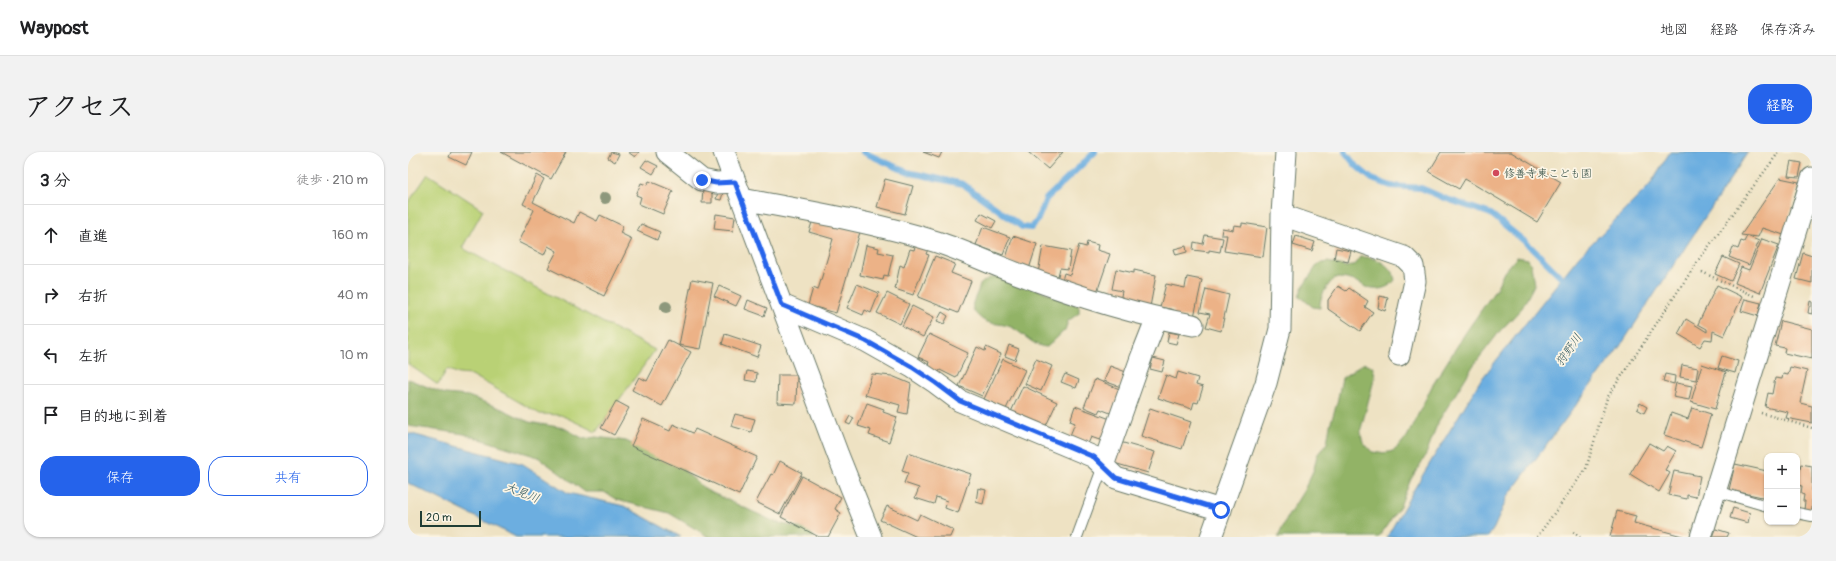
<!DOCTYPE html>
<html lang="ja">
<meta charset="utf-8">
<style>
body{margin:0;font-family:Pangolin,"Klee One",sans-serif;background:#f2f2f2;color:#202124}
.controls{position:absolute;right:12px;bottom:12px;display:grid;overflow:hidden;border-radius:8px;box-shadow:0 1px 3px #0004}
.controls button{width:36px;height:36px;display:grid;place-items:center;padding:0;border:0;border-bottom:1px solid #e0e0e0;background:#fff;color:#202124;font:20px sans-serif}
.scale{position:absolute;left:12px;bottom:10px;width:61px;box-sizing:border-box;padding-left:4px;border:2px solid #1f3d34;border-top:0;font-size:11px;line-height:14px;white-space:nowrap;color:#1f3d34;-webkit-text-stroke:3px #fcf5e5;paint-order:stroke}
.stop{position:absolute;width:12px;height:12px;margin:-9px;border:3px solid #2563eb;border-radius:50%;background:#fff}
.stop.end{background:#2563eb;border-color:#fff;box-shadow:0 1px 4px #0008}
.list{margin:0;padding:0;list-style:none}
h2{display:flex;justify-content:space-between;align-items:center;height:52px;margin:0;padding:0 16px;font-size:17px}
h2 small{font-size:13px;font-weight:400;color:#757577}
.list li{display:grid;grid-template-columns:26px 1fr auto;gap:12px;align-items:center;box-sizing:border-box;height:60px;padding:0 16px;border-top:1px solid #e0e0e0}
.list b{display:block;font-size:15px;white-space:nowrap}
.list em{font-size:13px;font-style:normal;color:#757577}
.actions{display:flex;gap:8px;padding:12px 16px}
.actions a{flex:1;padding:9px 0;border:1px solid #2563eb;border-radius:16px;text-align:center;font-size:14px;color:#2563eb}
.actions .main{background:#2563eb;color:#fff}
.icon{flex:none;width:22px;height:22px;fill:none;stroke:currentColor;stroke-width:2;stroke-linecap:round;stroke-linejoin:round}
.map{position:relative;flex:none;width:1404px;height:385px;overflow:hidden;border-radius:16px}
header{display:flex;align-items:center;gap:24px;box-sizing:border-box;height:56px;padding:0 20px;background:#fff;border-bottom:1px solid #e0e0e0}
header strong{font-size:19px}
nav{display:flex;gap:22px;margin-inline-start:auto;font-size:14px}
.intro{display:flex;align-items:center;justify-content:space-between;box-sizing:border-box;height:96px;padding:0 24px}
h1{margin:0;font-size:28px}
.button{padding:10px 18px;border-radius:16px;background:#2563eb;color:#fff;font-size:14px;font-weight:700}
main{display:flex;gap:24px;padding:0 24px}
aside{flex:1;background:#fff;border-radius:16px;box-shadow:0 1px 3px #0004}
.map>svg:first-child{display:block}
.green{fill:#b9d175;stroke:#6c8754}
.forest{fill:#92b366;stroke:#58784d}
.water{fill:#6caee0;stroke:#46768a}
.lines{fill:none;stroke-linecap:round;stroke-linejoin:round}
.stream{stroke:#6caee0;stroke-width:6}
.building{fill:#ecb287}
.lane-casing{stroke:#677766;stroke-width:12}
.street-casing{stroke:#677766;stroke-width:23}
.path{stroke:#677766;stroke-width:2.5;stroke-dasharray:1 3;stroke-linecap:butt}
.lane{stroke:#fff;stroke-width:10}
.street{stroke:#fff;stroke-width:21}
.tree{fill:#8d987c}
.route{stroke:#2563eb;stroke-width:5}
.poi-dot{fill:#d1495b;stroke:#fcf5e5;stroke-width:1.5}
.labels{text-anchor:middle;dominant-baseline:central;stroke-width:3.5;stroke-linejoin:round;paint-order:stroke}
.poi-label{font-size:11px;fill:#1f3d34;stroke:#fcf5e5;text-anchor:start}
.water-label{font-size:12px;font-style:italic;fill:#32595f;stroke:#fcf5e5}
</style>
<header>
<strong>Waypost</strong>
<nav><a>地図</a><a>経路</a><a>保存済み</a></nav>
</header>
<div class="intro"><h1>アクセス</h1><a class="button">経路</a></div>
<main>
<aside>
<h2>3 分<small>徒歩 · 210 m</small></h2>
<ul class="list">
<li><svg class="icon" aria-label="ahead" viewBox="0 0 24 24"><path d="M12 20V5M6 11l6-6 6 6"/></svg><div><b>直進</b></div><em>160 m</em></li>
<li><svg class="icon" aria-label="right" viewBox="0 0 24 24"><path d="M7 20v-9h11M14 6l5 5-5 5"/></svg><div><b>右折</b></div><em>40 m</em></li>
<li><svg class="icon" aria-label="left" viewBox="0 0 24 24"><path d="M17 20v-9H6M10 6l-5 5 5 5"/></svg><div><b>左折</b></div><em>10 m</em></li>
<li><svg class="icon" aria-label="arrive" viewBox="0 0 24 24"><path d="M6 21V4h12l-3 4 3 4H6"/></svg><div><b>目的地に到着</b></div></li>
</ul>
<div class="actions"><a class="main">保存</a><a>共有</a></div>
</aside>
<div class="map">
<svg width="1404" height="385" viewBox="0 0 1404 385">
<rect width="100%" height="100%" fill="#fcf5e5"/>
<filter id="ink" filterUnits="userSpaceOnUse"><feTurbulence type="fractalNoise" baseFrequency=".025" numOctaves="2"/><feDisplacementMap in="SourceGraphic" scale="8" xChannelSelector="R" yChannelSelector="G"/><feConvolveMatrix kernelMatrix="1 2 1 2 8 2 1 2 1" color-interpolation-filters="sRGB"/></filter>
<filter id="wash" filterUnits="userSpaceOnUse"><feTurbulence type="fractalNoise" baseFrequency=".012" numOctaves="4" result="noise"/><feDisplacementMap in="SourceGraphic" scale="16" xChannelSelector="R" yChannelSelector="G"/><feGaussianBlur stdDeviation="0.9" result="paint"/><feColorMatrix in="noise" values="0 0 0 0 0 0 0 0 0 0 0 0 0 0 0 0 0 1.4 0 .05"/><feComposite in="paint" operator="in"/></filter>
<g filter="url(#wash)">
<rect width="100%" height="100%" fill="#eee2c3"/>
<path class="green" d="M20 22 75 58 54 96 247 198 188 280 153 263 132 262 64 223 51 222 39 217 30 233 0 212V51Z"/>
<path class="forest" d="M952 105C967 104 984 113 987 128 981 136 970 139 960 136 956 135 953 131 949 130 942 127 935 126 927 126 919 133 911 145 912 156L905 155 891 144 894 136 910 112 920 110 939 115 946 113Z
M1109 105 1120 107 1123 113 1126 133 1114 156 1092 179 1065 214 1030 270 1017 305 1003 327 992 354 971 385H870L880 364 896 338 906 317 909 303 919 291 922 273 929 251 934 226 956 211 965 215 967 224 952 280 955 290 964 300C973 301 984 302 990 295 994 291 995 288 999 285L1024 234 1058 180 1088 137 1096 120Z
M594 123 671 154V161L660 169 657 178 639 195C626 195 616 182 605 176 596 171 583 173 575 168 560 157 564 152 570 139 571 135 571 133 574 131 580 126 587 124 594 123Z
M0 227 37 242 60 244 94 257 121 270 156 276 176 287 188 285 218 289 274 317 298 338 367 370 400 378 406 385H301L261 361 209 348 196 340H177L130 305 56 282 0 274Z"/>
<path class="water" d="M1262 0H1340L1213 193 1100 344 1086 376 1080 385H979L1005 339 1072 229 1171 104 1241 34Z
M0 281 115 312 160 341 216 354 273 385H108L0 331Z"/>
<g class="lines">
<path class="stream" d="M455 0 499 20 555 32 614 75 623 76 629 69 638 47 687 0
M937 0 947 13 964 27 983 34 1013 36 1036 46 1083 62 1121 93 1159 131"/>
</g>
<g id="blocks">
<path class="building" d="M43 0H64L58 13 41 5Z
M93 0H158L143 27Z
M203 0 211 2 207 10 200 6Z
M220 0H231L227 5Z
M515 0H534L531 6Z
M620 0H655L640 17Z
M1033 0H1103L1153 30 1129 70 1057 27 1051 37 1021 20Z
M238 8 250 14 245 22 233 15Z
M1383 9 1394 11 1391 25 1380 24Z
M129 23 136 27 125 50 166 71 171 60 189 69 192 63 215 74 212 81 224 87 196 144 140 116 149 99 140 94 136 103 110 90 126 58 115 52Z
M1372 26 1391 30 1376 83 1354 76 1350 85 1333 83Z
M477 27 505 34 497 62 469 55Z
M241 29 265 39 255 62 231 52 233 45 228 43 233 31 239 33Z
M295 36H304V51H294Z
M310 40 315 41 313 48 308 47Z
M573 61 588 69 584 76 569 68Z
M308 62 327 65 325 79 306 77Z
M405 67 452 80 428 161 400 153 405 136 410 138 425 87 401 80Z
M834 71 859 75 855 105 816 99 819 83H813L814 76 825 78 826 73 834 74Z
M233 72 252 80 249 88 229 79Z
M575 75 602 85 595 103 568 93Z
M797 83 815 86 812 100 801 98V100L785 98 786 90 795 92Z
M605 84 629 92 621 117 597 109Z
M888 84 907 90 904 99 885 93Z
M1339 84 1351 89 1341 113 1321 105 1325 95 1330 97 1333 89 1336 90Z
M1354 87 1371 93 1352 141 1327 131 1333 115 1341 118Z
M679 90 690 93 689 98 702 102 688 143 653 132 656 121 662 123 671 93 678 95Z
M458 93 471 96 470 100 485 103 480 124 476 123 475 128 452 123Z
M508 93 520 97 518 102 521 103 505 143 487 137 492 113 496 115 502 97 506 98Z
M635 94 663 99 660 117 652 116 650 124 630 121Z
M778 94 779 100 768 103 766 97Z
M928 96 943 99 940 110 926 107Z
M1395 101 1404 104V131L1388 127Z
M527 104 547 112 543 121 563 129 550 161 510 145Z
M1315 105 1331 112 1323 129 1307 122Z
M708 117 726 121V118L748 123 742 155 712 149 714 139 704 137Z
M779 125 794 128 786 165 765 164 766 158 752 155 758 132 777 136Z
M284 127 305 131 292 197 271 193Z
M449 132 471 141 463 161 457 158 455 163 439 156Z
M1309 133 1334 145 1316 184 1305 179 1304 188 1297 187 1292 195 1270 182 1278 167 1299 180V177L1290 172Z
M311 134 333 144 328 154 306 144Z
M930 134 938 139 941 136 960 149 957 155 965 160 952 179 920 157V148Z
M798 137 821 143 813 179 798 175 802 162 792 160Z
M479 141 501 152 492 172 469 161Z
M972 144 980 146 977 159 970 156Z
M1337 147 1353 151 1350 164 1333 159Z
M340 148 359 156 356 164 337 157Z
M1402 149 1404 150V162L1400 161Z
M504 154 526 165 515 185 494 174Z
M534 160 540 164 536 172 529 169Z
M1373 169 1404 177V207L1376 201 1377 196 1367 194Z
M761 180 771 182 768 192 759 190Z
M317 182 353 194 349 205 314 192Z
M521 182 560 201 548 226 532 218 530 222 519 216 521 210 510 205Z
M260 188 283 200 254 254 224 238 231 225 239 229Z
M601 193 611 197 607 208 597 204Z
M569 195 577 199 578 195 593 202 574 244 551 234Z
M1314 204 1330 209 1327 221 1310 216Z
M745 206 757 209 754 220 742 217Z
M595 207 617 218 598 257 576 247Z
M628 207 644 214 633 239 617 232Z
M1294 212 1318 220 1307 257 1283 250Z
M1274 213 1290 216 1288 228 1272 225Z
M702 214 718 220 713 235 696 229Z
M1382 215 1399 219 1392 251 1404 254V271L1378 266 1380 260 1357 255 1360 241 1364 242 1367 226 1374 227 1375 222 1380 223Z
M339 219 349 221 348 230 337 228Z
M770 220 790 226 788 233 795 235 790 251 786 250 784 257 750 246 758 223 768 227Z
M464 222 484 224 503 232 499 262 490 260 492 253 457 243Z
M657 222 671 228 668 236 653 230Z
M1257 222 1267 224 1266 232 1255 229Z
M370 223H389L388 252 369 251Z
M687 227 714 238 705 262 692 257 690 261 676 255Z
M1268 231 1284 234 1281 248 1265 245Z
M615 234 649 250 636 278 602 262Z
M208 249 221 256 206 283 193 276Z
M459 251 476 257 475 260 489 265 481 290 461 283 463 278 450 274Z
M1232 251 1239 255 1236 261 1229 257Z
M667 254 705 268 697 290 683 285 680 292 661 286 667 271 662 269Z
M742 256 783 270 774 297 733 284Z
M1284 256 1303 262 1293 295 1256 283 1263 261 1280 267Z
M327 262 347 267 343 280 323 274Z
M442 264 446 266 442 273 438 271Z
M235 267 262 279 265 272 285 281 287 277 349 305 331 343 223 294Z
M712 290 747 300 740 321 706 311Z
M1241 291 1255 299 1259 294 1268 299 1257 318 1262 321 1251 340 1222 322Z
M500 301 563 322 550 361 537 356 539 349 528 345 526 352 507 346 511 336 496 331 500 321 494 319Z
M372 309 394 321 372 362 348 350 363 322 365 323Z
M1327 312 1359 319V346L1321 338Z
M1393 312 1404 314V359L1396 358 1397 349H1395L1396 343 1393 341 1394 334 1389 333Z
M1266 319 1292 324 1288 345 1279 343V347L1260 343Z
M394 324 433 345 427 357 433 361 420 385H411L373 365Z
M570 336 578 338 575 352 568 350Z
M479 354 509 368 512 362 545 378 542 385H509L472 368Z
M1325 356 1342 361 1340 371 1322 366Z
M1209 359 1228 364 1226 371 1278 385H1202Z
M1308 377 1321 381 1319 385H1305Z"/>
</g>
</g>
<g filter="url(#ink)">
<use href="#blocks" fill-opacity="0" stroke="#677766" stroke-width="1"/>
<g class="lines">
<defs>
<path id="lane" d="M1308 339 1359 354
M1389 361 1404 364
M669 385 695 314"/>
<path id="street" d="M259 0 294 28 308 31 327 30
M316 0 430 303 463 385
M334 47C399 59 465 70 529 90 556 99 581 111 608 121 665 143 725 162 785 173
M874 63 996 105 1005 114 1007 129 991 203
M374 153 458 189 504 215 528 231 552 249 686 305 708 326 813 358
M695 314 733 206 746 173 750 167
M803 385 858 231 872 177 874 63 878 0
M1293 385 1404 26"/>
</defs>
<use href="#lane" class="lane-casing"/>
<use href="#street" class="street-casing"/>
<path class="path" d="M1294 120 1346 144
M1353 261 1404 276
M1165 380 1172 385
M1129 385 1178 317 1199 246 1292 106 1371 0"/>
<use href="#lane" class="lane"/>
<use href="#street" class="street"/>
</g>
<g class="tree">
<circle cx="197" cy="46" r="6"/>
<circle cx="258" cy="155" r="6"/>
</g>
</g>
<g class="lines" filter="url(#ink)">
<path class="route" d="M294 28 308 31 327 30 374 153 458 189 504 215 528 231 552 249 686 305 708 326 813 358"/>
</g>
<circle class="poi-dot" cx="1088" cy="21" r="4"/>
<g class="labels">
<g class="poi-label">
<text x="1096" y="21">修善寺東こども園</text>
</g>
<g class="water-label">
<text transform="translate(1161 198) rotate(-55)">狩野川</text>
<text transform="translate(114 341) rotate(21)">大見川</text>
</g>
</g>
</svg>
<div class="controls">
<button>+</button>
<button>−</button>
</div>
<div class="scale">20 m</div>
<div class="stop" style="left:813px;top:358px"></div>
<div class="stop end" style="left:294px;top:28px"></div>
</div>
</main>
